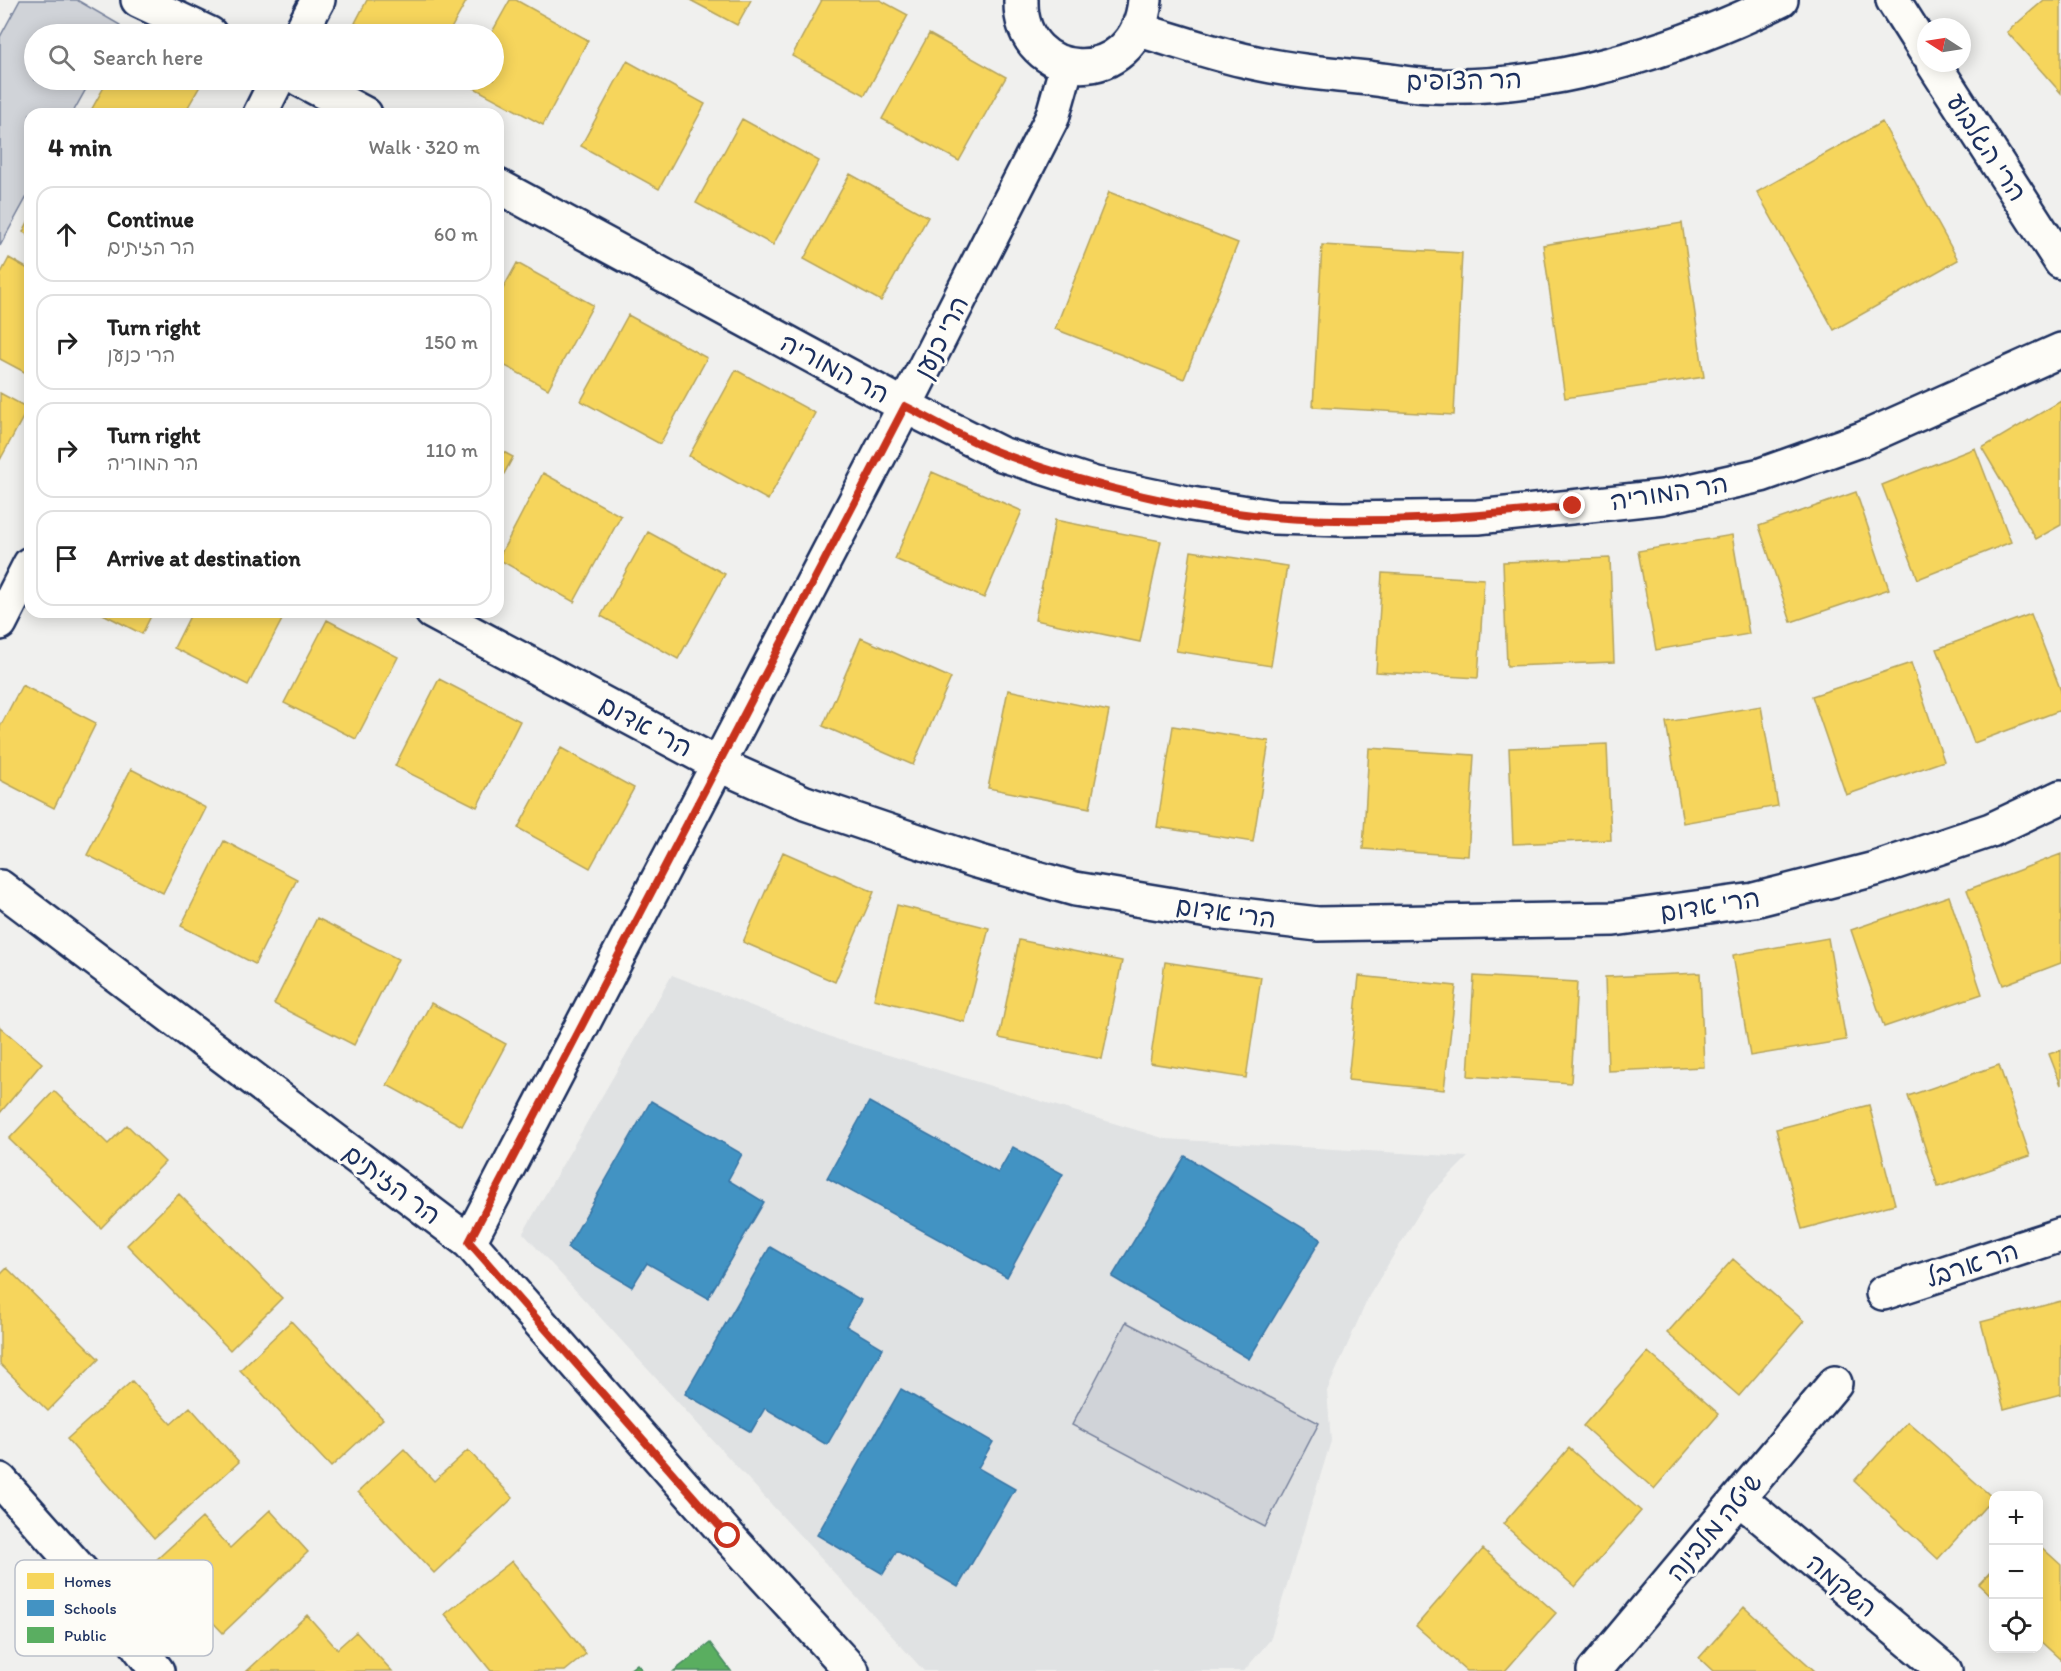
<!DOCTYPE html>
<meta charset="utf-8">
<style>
body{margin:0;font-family:Itim,"Playpen Sans Hebrew",sans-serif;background:#f6f6f6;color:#222}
.controls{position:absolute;right:18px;bottom:18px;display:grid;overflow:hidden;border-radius:12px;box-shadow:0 3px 15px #0003}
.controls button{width:54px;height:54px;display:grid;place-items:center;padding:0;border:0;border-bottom:2px solid #e0e0e0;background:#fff;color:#222;font:30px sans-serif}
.compass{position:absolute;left:1917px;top:18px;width:54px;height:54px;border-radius:50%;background:#fff;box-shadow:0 3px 15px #0003;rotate:282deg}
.stop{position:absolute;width:18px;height:18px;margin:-14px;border:4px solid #c8321e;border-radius:50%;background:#fff}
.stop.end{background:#c8321e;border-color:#fff;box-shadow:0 2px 6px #0008}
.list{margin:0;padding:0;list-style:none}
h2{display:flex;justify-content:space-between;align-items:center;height:78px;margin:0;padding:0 24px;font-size:26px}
h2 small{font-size:20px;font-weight:400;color:#767676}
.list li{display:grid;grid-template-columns:39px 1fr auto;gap:18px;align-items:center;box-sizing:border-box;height:96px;margin:0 12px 12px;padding:0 12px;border:2px solid #e0e0e0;border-radius:18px}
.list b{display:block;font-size:22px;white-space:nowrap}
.list p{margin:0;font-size:20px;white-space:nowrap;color:#767676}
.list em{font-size:20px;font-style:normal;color:#767676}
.icon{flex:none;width:33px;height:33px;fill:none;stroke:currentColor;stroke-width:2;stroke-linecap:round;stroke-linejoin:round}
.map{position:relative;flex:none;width:2061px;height:1671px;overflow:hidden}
.search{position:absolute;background:#fff;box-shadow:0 3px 15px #0003;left:24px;top:24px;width:480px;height:66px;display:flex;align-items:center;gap:15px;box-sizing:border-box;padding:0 21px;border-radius:33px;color:#767676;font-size:22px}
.panel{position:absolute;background:#fff;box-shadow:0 3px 15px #0003;left:24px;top:108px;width:480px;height:510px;border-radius:18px}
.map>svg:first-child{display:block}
.built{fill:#e0e2e3}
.green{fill:#d0d3d8;stroke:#76819b;stroke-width:1.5}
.homes{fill:#f6d55c;stroke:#b4a35d;stroke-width:1.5}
.schools{fill:#4393c3;stroke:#3775a5;stroke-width:1.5}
.public{fill:#5aae61;stroke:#478860;stroke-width:1.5}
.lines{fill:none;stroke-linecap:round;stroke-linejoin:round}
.street-casing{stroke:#1b2f5e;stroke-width:38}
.secondary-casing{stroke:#1b2f5e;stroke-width:38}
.street{stroke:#fdfcf7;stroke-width:33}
.secondary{stroke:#fdfcf7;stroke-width:33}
.route{stroke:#c8321e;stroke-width:8}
.labels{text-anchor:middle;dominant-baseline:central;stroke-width:6;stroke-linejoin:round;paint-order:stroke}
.street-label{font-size:26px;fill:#1b2f5e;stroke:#fdfcf7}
.key{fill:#fdfcf7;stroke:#b9bec9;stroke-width:1.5}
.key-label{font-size:16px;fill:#1b2f5e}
</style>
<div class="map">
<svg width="2061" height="1671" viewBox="0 0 2061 1671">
<rect width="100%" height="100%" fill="#f0f0ee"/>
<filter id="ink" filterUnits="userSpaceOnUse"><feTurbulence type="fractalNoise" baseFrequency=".0167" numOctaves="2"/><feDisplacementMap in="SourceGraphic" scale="12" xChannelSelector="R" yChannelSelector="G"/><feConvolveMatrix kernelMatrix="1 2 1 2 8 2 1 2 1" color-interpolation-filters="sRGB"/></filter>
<g filter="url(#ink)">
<path class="built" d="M672 975 839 1040 1166 1139 1468 1157 1430 1195 1369 1296 1327 1391 1331 1441 1270 1640 1244 1671H924L523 1233Z"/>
<path class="green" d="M20 0H77L120 25 115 34H34V80H91L72 114H30V191L0 246V37Z
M1126 1322 1319 1423 1265 1527 1072 1425Z"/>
<path class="homes" d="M367 0H467L448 34H376L355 23Z
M510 0H516L588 40 543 125 465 83 467 80H494V34H491Z
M690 0H751L737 25Z
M822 0H880L908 15 865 95 792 56Z
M2044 0H2061V93L2007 32Z
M929 34 1006 77 959 161 882 119Z
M627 61 705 104 659 189 581 146Z
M108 80H187L200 86 184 114H89Z
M742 119 819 161 773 245 696 203Z
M1882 122 1958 260 1834 330 1757 192Z
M850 174 928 217 881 301 804 259Z
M1109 192 1238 243 1184 379 1055 329Z
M30 218V236L23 232Z
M1682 223 1704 377 1565 398 1543 245Z
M1322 245 1462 253 1454 415 1313 407Z
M9 258 30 270V375L0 359V275Z
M517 263 593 305 548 389 498 362V298Z
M628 315 707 358 660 444 581 401Z
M736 370 815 413 768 500 689 456Z
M0 393 28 408 0 460Z
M2061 401V525L2036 539 1982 448Z
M1975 448 2011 542 1918 579 1882 485Z
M498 449 513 457 498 485Z
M932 472 1022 511 984 598 895 559Z
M543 473 621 516 574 602 498 559Z
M1856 492 1889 589 1791 622 1759 526Z
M1055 520 1161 541 1140 642 1035 620Z
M648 532 725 574 678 659 601 616Z
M1732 535 1749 634 1656 650 1638 551Z
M1191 551 1287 566 1271 666 1176 651Z
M1610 558 1614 662 1507 666 1503 562Z
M1382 573 1484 579 1478 678 1376 672Z
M99 612H153L142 634Z
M192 612H286L248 685 174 648Z
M2031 614 2061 691V710L1974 743 1937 649Z
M327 620 398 657 356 739 284 703Z
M861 638 951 678 913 765 823 726Z
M1911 663 1944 761 1846 795 1812 696Z
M439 679 520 721 477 807 395 766Z
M22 685 96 723 54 808 0 780V727Z
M1008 690 1109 711 1090 808 988 788Z
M1761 706 1778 806 1683 823 1666 722Z
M1173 726 1269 741 1253 842 1157 827Z
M1607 744 1611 840 1513 844 1509 748Z
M561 748 634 788 590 868 518 828Z
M1369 748 1474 755 1468 856 1363 849Z
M131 769 206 808 163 893 87 855Z
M224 841 297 879 255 964 181 926Z
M783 852 874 892 835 982 743 942Z
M2061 854V963L2003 985 1967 890Z
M1949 896 1982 994 1884 1027 1851 930Z
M897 905 989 928 965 1022 874 999Z
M317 918 398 959 354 1045 274 1004Z
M1828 938 1846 1040 1750 1056 1733 955Z
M1019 940 1122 961 1102 1059 999 1038Z
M1165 962 1261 977 1246 1078 1150 1063Z
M1700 973 1704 1067 1608 1071 1605 977Z
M1359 976 1456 986 1444 1090 1348 1080Z
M1474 976 1577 982 1571 1083 1468 1076Z
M431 1003 506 1044 462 1126 387 1085Z
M0 1027 42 1063 0 1113Z
M2061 1050V1085L2049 1054Z
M1999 1065 2030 1156 1938 1187 1908 1096Z
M54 1091 108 1144 127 1125 165 1162 101 1228 9 1139Z
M1869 1105 1895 1204 1802 1229 1776 1129Z
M179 1194 282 1298 230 1350 127 1245Z
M1733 1259 1804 1321 1739 1396 1667 1333Z
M7 1268 99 1359 48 1411 0 1364V1275Z
M2061 1301V1394L2004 1409 1981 1322Z
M291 1321 383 1419 331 1467 240 1370Z
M1648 1352 1719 1414 1654 1489 1583 1426Z
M132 1381 171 1424 190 1407 239 1462 154 1538 67 1439Z
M1908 1422 1993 1498 1938 1559 1854 1481Z
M1569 1448 1641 1511 1575 1587 1503 1524Z
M404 1449 434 1481 468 1450 513 1498 434 1573 358 1492Z
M270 1510 308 1552 223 1633 155 1561 202 1518 230 1548Z
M2038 1544 2061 1565V1660L2038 1639Z
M1483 1549 1556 1613 1505 1671H1467L1416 1626Z
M512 1561 586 1654 565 1671H491L445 1614Z
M1994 1568V1598L1979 1584Z
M1744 1607 1769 1630 1815 1671H1713L1699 1658Z
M307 1615 337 1649 356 1632 392 1671H247Z"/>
<path class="schools" d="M651 1101 742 1154 728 1180 764 1202 708 1298 647 1263 632 1287 567 1248Z
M869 1102 998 1173 1013 1147 1063 1174 1007 1277 827 1178Z
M1185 1156 1321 1239 1249 1359 1112 1277Z
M770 1247 861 1300 846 1326 883 1348 827 1445 765 1408 751 1432 685 1394Z
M901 1389 993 1442 978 1468 1015 1489 958 1587 897 1551 883 1574 817 1535Z"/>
<path class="public" d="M710 1643 731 1671H674Z
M637 1664 643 1671H628Z"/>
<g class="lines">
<defs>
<path id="street" d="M138 0 210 34
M1893 0 1926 52
M300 34 318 0
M1933 63 2061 262
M301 80 365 114
M260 114 277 80
M498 186 905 406 1001 454 1095 484 1191 504 1273 517 1343 519 1478 517 1663 497 1761 475 1862 439 2061 350
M432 612 717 764 805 803 977 861 1075 889 1215 912 1318 924 1614 919 1754 900 1875 869 1991 830 2061 797
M0 623 30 564
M0 887 469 1242 728 1536 852 1671
M469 1242 905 406 1052 118 1067 65
M1883 1293 2061 1235
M0 1480 82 1572 157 1671
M1739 1498 1945 1671
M1594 1671 1835 1383"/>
<path id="secondary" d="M1021 0C1019 84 1137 91 1145 0
M1139 30C1174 40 1208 52 1243 60 1284 70 1327 74 1369 78 1390 81 1411 85 1432 86 1551 90 1674 52 1781 0"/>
</defs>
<use href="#street" class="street-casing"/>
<use href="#secondary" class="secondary-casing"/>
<use href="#street" class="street"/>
<use href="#secondary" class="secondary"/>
</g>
</g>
<g class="lines" filter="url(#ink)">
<path class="route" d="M728 1536 469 1242 905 406C937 422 970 442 1003 454 1089 485 1182 509 1273 517 1372 525 1474 517 1573 506"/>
</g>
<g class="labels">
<g class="street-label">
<text transform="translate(1464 80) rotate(-1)">הר הצופים</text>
<text transform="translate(1987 147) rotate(57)">הרי הגלבוע</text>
<text transform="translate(941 337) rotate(-63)">הרי כנען</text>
<text transform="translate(835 368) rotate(28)">הר המוריה</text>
<text transform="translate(1669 492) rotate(-9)">הר המוריה</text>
<text transform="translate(646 726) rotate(28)">הרי אדום</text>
<text transform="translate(1710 905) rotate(-9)">הרי אדום</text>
<text transform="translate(1226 912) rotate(8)">הרי אדום</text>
<text transform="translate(392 1184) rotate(37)">הר הזיתים</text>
<text transform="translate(1972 1264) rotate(-18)">הר ארבל</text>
<text transform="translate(1714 1527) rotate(-50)">שיטה מלבינה</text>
<text transform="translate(1842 1585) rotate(40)">השקמה</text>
</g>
</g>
<rect x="15" y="1560" width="198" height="96" rx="9" class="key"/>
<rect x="27" y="1573" width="27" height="16" fill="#f6d55c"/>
<rect x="27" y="1600" width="27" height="16" fill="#4393c3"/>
<rect x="27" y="1627" width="27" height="16" fill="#5aae61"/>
<g class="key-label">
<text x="64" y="1587">Homes</text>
<text x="64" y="1614">Schools</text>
<text x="64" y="1641">Public</text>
</g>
</svg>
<div class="controls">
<button>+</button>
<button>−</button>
<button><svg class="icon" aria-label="locate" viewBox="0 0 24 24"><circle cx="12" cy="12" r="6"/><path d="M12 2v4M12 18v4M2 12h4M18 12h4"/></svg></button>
</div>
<svg class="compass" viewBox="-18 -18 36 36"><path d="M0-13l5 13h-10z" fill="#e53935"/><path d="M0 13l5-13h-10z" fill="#767676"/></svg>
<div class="stop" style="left:728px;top:1536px"></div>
<div class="stop end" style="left:1573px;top:506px"></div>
<div class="search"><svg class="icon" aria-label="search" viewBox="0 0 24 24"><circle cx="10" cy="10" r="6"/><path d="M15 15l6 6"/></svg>Search here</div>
<section class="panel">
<h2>4 min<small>Walk · 320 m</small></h2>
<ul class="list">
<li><svg class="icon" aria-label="ahead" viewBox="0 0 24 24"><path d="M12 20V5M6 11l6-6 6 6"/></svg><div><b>Continue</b><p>הר הזיתים</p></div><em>60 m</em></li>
<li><svg class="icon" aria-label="right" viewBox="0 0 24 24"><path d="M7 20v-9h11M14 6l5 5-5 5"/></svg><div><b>Turn right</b><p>הרי כנען</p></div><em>150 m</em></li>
<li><svg class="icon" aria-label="right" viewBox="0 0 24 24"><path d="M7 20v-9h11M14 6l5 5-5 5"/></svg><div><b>Turn right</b><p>הר המוריה</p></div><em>110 m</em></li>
<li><svg class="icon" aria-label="arrive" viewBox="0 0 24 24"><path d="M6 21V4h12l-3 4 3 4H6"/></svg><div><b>Arrive at destination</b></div></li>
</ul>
</section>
</div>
